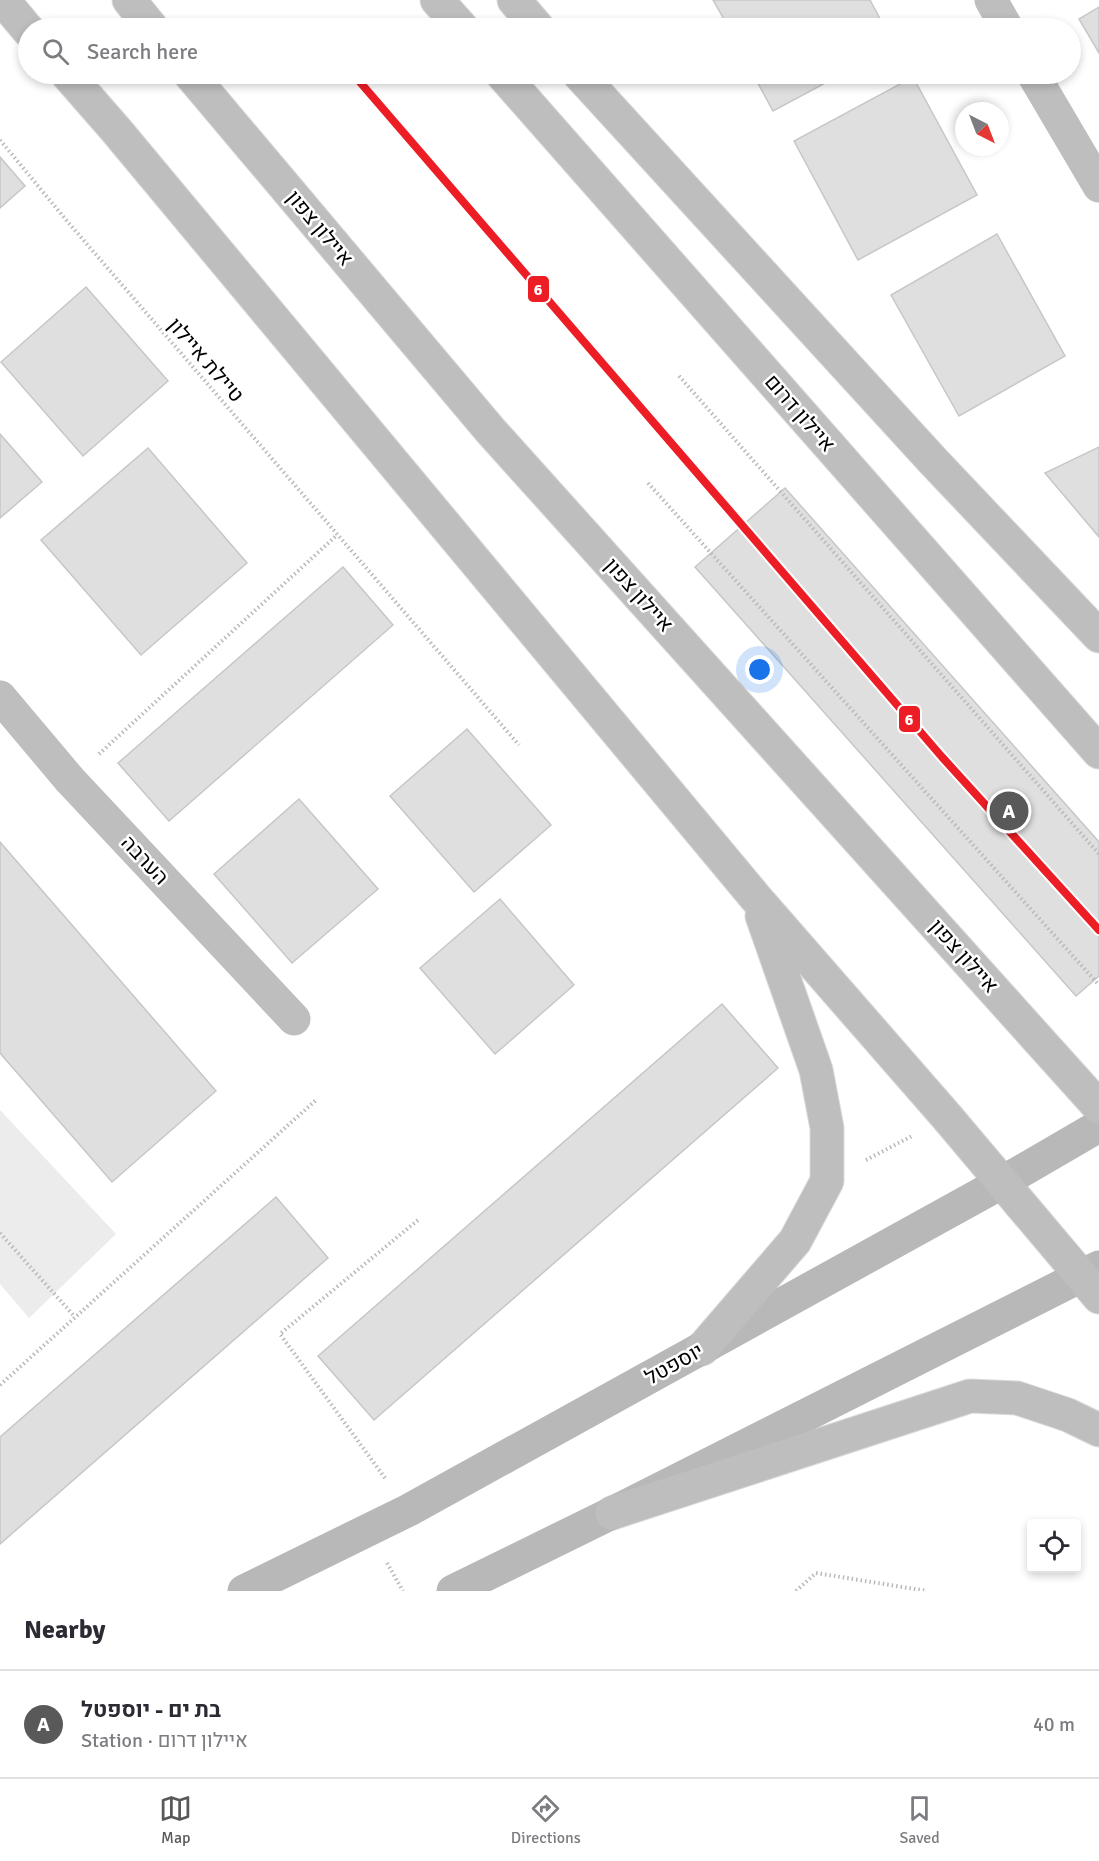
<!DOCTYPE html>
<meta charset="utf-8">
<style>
body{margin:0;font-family:Signika,Heebo,sans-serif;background:#f2f2f3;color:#2b2b33}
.controls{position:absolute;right:18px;bottom:18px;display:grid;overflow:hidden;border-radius:6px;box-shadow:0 3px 9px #0003}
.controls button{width:54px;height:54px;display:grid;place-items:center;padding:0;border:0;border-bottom:2px solid #e1e1e2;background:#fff;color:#2b2b33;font:30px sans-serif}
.compass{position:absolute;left:955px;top:102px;width:54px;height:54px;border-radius:50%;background:#fff;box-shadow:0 3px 9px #0003;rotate:138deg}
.you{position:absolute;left:760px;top:670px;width:21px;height:21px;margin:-15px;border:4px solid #fff;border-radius:50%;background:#1a73e8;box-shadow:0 0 0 9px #1a73e833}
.badge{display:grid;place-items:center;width:39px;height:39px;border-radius:50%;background:#595959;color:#fff;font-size:20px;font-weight:700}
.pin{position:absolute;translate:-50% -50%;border:3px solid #fff;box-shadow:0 2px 6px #0006}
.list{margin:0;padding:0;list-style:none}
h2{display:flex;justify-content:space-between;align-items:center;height:78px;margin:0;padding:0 24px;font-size:26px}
h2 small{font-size:20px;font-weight:400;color:#7c7c81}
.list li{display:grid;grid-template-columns:39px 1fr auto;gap:18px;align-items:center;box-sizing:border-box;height:108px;padding:0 24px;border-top:2px solid #e1e1e2}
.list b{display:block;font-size:22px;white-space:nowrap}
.list p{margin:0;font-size:20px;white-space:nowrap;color:#7c7c81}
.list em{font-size:20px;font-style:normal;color:#7c7c81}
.icon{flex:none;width:33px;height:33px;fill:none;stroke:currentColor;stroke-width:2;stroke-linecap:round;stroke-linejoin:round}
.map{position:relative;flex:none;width:1099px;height:1591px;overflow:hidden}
.search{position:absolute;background:#fff;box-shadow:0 3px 9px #0003;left:18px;right:18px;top:18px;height:66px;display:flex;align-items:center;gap:15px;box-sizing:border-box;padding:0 21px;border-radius:33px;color:#7c7c81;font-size:22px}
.sheet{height:186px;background:#fff}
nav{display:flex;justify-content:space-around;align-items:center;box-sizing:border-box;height:84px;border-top:2px solid #e1e1e2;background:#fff;font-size:16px;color:#7c7c81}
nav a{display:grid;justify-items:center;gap:3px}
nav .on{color:#595959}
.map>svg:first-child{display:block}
.green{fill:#ececec}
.building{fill:#dfdfdf;stroke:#c7c7c7;stroke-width:1.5}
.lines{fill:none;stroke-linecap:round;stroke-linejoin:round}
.motorway-casing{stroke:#dbdbdb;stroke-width:35}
.path{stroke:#b9b9b9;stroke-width:4;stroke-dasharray:1.5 3;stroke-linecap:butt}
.minor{stroke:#bebebe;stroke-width:33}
.secondary{stroke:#b8b8b8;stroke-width:33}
.motorway{stroke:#bebebe;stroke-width:33}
.rail-1-casing{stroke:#fff;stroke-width:12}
.rail-1{stroke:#ed1d26;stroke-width:8}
.labels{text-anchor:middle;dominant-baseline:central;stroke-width:5;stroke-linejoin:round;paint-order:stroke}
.street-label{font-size:21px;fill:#000;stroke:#fff}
.line-badge{stroke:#fff;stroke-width:2}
.badge-label{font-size:16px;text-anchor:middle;font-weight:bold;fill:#fff}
</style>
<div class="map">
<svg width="1099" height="1591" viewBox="0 0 1099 1591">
<rect width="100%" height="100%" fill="#fff"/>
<path class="green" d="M0 1110 116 1234 29 1318 0 1284Z"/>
<path class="building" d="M713 0H870L885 28H729Z
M1099 7V53L1079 19Z
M753 74H842L773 111Z
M913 77 977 195 858 260 794 141Z
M0 157 25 186 0 208Z
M997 234 1065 356 959 416 891 295Z
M86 287 168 381 83 456 1 362Z
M0 434 42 482 0 518Z
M1099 447V537L1045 473Z
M148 448 247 563 141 655 41 540Z
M785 488 1099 842V976L1076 996 695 567Z
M343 567 393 625 169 821 118 763Z
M467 729 551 825 474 892 390 796Z
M299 799 378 889 292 963 214 874Z
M0 842 216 1091 112 1182 0 1053Z
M500 899 574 985 495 1054 420 968Z
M722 1004 778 1068 374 1420 318 1356Z
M276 1197 328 1258 0 1544V1437Z"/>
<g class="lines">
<defs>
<path id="motorway" d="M3 0 28 30
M129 0 152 28
M437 0 462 28
M514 0 538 28
M67 74 116 130 755 897 947 1117 1099 1297
M190 74 490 430 1099 1107
M502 74 1099 752
M579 74 934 462 1099 636
M702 1349 795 1241 827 1181V1128L816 1070 762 916
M612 1513 970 1396 1017 1398 1068 1415 1099 1430"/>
</defs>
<use href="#motorway" class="motorway-casing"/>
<path class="path" d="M0 140 67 221 519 745
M679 376 1099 854
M648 483 1099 985
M99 754 337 535
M866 1160 912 1136
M0 1233 75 1317
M0 1385 316 1100
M385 1478 280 1334 418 1220
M387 1563 403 1591
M796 1591 816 1573 927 1591"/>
<path class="minor" d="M991 0 1007 28
M1033 74 1099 186
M0 697 70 780 294 1019"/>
<path class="secondary" d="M244 1591 409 1510 1001 1183 1099 1126
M453 1591 612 1513 1099 1267"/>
<use href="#motorway" class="motorway"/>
<defs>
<path id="rail-1" d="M353 74 942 757 1099 930"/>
</defs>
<use href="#rail-1" class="rail-1-casing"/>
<use href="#rail-1" class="rail-1"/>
</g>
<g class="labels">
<g class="street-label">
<text transform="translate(320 228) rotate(50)">איילון צפון</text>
<text transform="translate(206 360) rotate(49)">טיילת איילון</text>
<text transform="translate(800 413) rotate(49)">איילון דרום</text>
<text transform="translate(639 595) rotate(48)">איילון צפון</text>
<text transform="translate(145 860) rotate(47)">הערבה</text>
<text transform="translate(964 956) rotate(48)">איילון צפון</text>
<text transform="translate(674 1364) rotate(-29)">יוספטל</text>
</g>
</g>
<g class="line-badge">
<rect x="527" y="275" width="23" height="28" rx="6" fill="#ed1d26"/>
<rect x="898" y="705" width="23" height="28" rx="6" fill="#ed1d26"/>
</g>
<g class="badge-label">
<text x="538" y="295">6</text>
<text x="909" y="725">6</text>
</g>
</svg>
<div class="controls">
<button><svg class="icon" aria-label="locate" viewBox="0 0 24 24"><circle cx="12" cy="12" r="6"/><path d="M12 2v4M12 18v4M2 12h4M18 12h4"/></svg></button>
</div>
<svg class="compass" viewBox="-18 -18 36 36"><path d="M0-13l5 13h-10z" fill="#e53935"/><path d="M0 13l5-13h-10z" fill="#7c7c81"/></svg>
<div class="you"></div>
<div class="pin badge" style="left:1009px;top:811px">A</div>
<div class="search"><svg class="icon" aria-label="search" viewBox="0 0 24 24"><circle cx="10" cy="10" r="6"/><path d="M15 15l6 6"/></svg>Search here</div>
</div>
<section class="sheet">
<h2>Nearby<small></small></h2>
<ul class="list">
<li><span class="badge">A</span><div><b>בת ים - יוספטל</b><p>Station · איילון דרום</p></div><em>40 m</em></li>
</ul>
</section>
<nav>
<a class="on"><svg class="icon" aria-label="map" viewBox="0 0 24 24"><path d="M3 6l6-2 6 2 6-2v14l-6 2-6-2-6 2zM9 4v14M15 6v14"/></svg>Map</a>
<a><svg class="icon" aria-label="directions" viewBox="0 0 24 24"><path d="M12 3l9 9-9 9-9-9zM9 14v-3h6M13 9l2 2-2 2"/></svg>Directions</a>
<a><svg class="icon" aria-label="saved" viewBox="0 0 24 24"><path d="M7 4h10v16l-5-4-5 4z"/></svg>Saved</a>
</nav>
